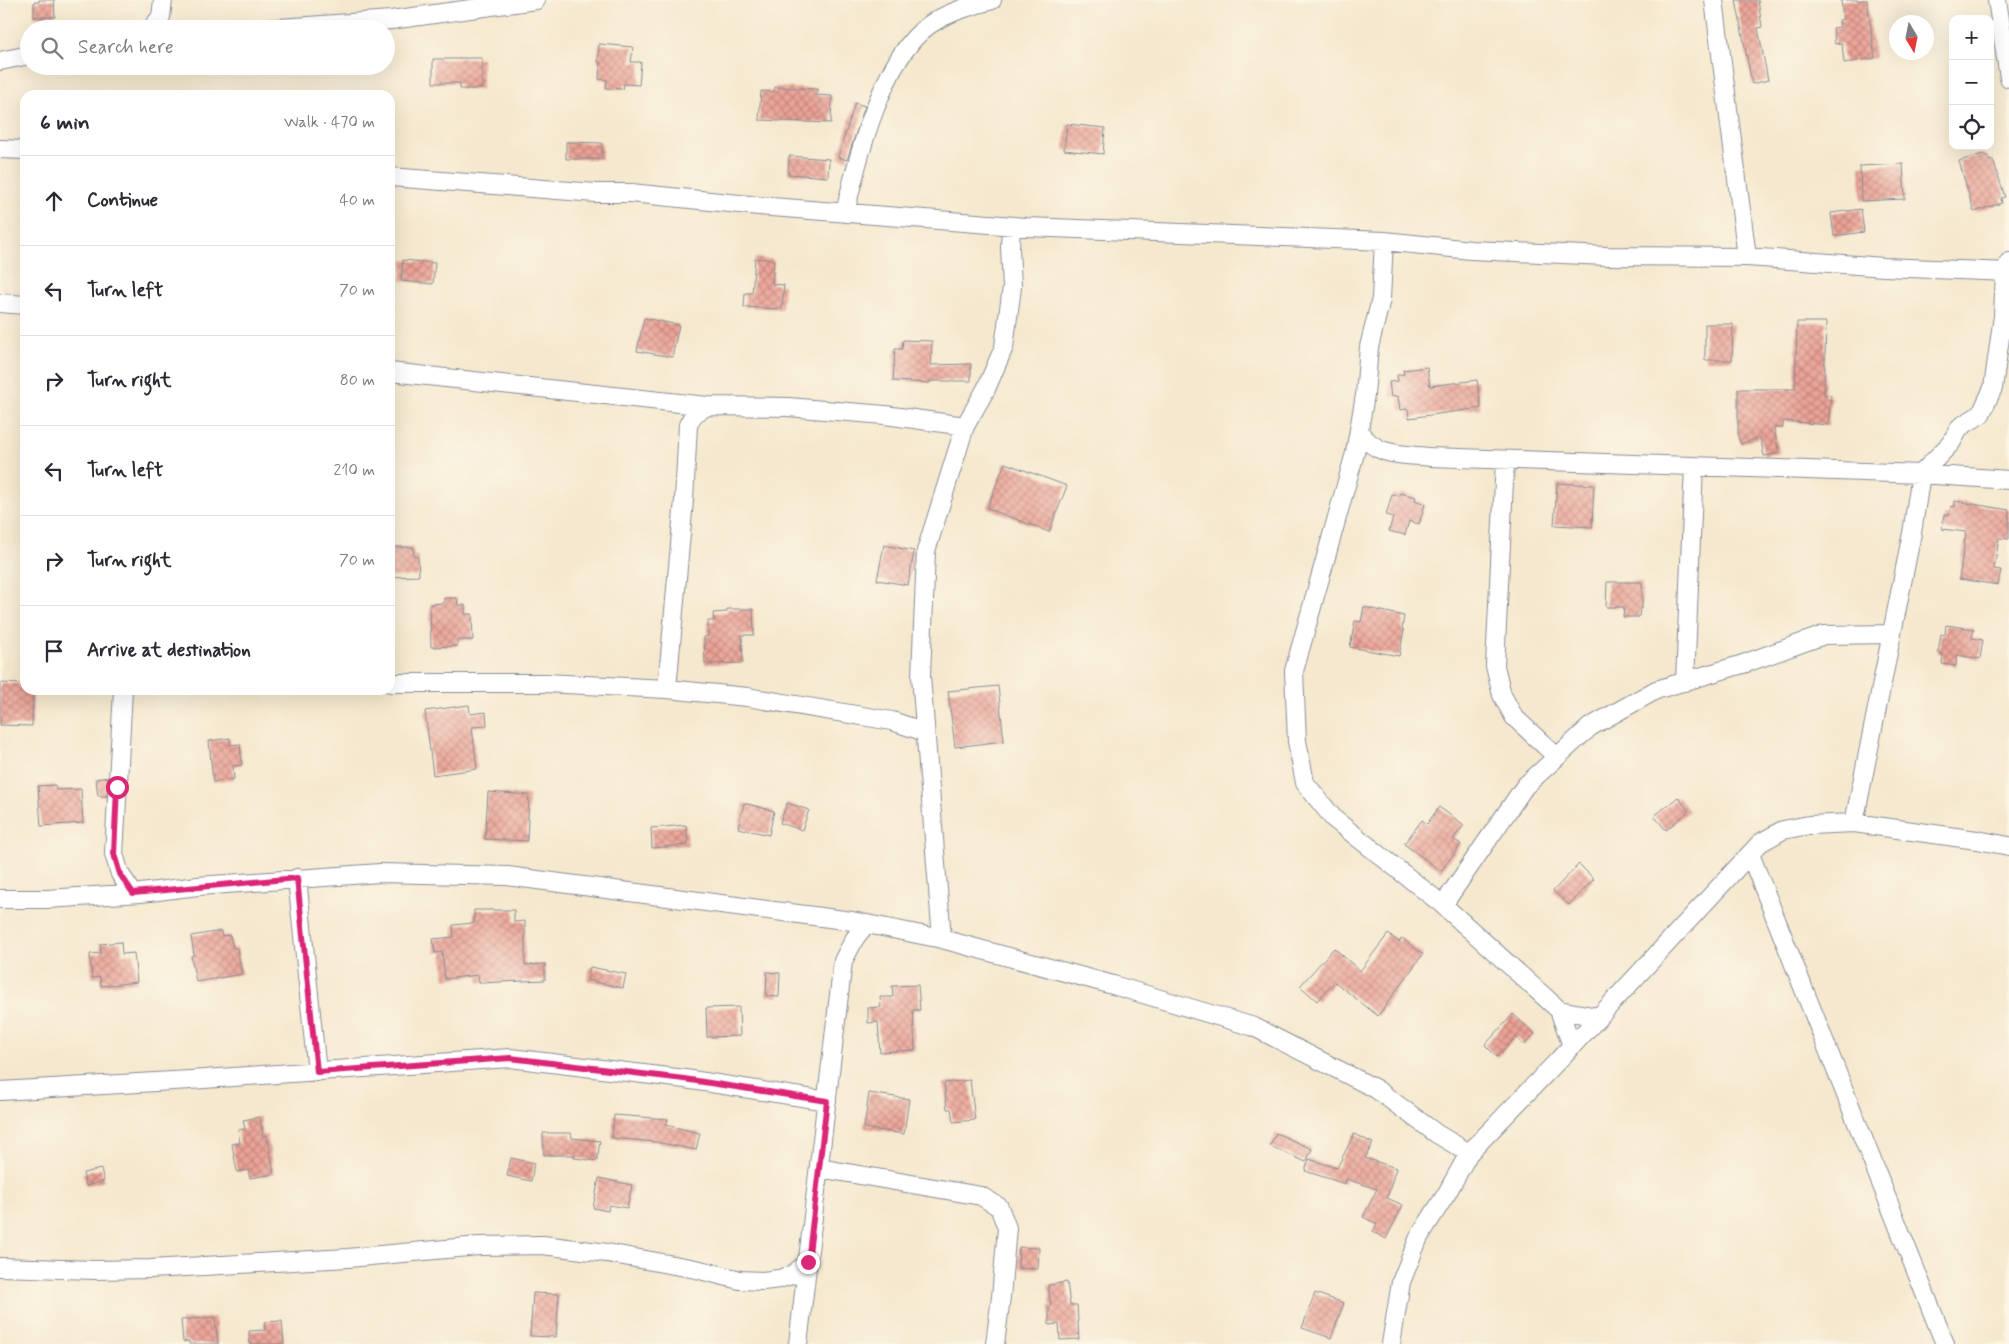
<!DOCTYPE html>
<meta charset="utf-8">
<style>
body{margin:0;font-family:Mynerve,sans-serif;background:#f7f7f7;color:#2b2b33}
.controls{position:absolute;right:15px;top:15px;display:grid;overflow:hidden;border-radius:10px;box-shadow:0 5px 20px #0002}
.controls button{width:45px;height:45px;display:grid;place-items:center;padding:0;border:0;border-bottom:1px solid #e1e1e2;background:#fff;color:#2b2b33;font:25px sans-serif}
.compass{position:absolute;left:1889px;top:15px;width:45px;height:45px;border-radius:50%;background:#fff;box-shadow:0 5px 20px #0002;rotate:170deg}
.stop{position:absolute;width:15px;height:15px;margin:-11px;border:4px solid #db2777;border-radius:50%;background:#fff}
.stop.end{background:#db2777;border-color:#fff;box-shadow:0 1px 5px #0008}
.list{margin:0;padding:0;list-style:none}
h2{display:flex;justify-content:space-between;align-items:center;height:65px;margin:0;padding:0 20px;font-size:21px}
h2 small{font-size:16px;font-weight:400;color:#7c7c81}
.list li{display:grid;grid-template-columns:32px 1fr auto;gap:15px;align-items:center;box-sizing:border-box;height:90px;padding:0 20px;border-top:1px solid #e1e1e2}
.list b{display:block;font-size:19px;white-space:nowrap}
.list em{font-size:16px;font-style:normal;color:#7c7c81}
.icon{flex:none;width:28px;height:28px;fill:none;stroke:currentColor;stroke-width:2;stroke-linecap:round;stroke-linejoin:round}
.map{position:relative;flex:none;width:2009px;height:1344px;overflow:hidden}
.search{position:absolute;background:#fff;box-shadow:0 5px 20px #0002;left:20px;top:20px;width:375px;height:55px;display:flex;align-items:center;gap:12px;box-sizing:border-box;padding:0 18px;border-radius:28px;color:#7c7c81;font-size:19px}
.panel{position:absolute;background:#fff;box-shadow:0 5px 20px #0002;left:20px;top:90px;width:375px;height:605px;border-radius:15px}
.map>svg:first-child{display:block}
.building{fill:url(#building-cross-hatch)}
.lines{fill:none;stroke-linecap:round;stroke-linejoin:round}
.minor-casing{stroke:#888c96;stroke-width:20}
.minor{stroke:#fff;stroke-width:18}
.route{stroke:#db2777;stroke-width:6}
</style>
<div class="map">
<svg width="2009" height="1344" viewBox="0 0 2009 1344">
<defs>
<pattern id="building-cross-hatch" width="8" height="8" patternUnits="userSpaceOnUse" patternTransform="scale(1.25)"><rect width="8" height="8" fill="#eca295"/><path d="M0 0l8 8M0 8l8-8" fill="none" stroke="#be847d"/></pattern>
</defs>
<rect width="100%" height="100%" fill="#fcf5e5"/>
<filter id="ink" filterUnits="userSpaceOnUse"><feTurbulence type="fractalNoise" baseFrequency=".02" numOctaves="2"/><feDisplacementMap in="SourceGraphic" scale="10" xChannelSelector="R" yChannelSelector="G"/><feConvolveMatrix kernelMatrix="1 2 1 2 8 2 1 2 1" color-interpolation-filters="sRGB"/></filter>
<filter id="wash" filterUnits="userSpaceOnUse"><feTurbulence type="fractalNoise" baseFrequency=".0096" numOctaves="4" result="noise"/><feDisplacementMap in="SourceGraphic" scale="20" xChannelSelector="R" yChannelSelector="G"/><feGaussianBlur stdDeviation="1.12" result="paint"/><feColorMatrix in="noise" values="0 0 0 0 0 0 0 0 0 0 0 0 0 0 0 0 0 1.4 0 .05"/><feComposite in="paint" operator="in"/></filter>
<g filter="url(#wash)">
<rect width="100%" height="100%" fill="#f5e8ce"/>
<g id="blocks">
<path class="building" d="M39 0H54L55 17H34V2H39Z
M1736 0H1758L1762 27 1758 28 1768 80 1752 84Z
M1841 0H1867L1875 58 1844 63 1842 43 1835 44 1833 28 1840 27 1839 20 1843 19Z
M599 44 633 47 631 62H641L639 85 624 84 623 89 606 88 607 80 599 79 600 62H598Z
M460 58H482V89H460V83H433V59H460Z
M775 87 817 89 816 95 832 96 831 123 759 120 761 91 774 92Z
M855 103 865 106 847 160 838 157Z
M1067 124 1105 128 1103 154 1064 150Z
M566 142 602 143V159H566Z
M1983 154 1987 156 1990 161 1993 160 2005 197 2001 198 2002 203 1974 212 1959 161Z
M789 156 829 159 828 177 788 174Z
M1903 164 1905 199 1861 201 1860 166Z
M1861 209 1864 232 1834 236 1831 213Z
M755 258 774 260 772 284 784 285 782 309 744 307 745 293H752Z
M403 260 435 263 433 284 401 281Z
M644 318 679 325 672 357 637 351Z
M1797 322H1826L1824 395H1831L1828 425 1783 421V428H1774L1779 453 1764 456 1760 437 1741 444 1738 436V389H1795Z
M1705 324H1733L1732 360H1705Z
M903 340 932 341 931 365 971 364V381H930V383L893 381 895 349H902Z
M1427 367 1430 386 1477 380 1481 408 1409 418 1408 409 1400 410 1398 396 1391 397 1389 382 1398 381 1397 375 1404 374 1403 370Z
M1005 463 1067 486 1049 532 987 508Z
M1557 483 1594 485 1592 527 1554 525Z
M1400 493 1416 497 1415 500 1425 504 1419 524 1409 521 1405 535 1389 531 1393 517 1386 515 1392 494 1399 496Z
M1955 501 2009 510V539L1999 538 1994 569 2001 570 1998 585 1959 579 1966 532 1942 529 1944 515H1949L1951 506 1955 507Z
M884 545 914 551 908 585 877 580Z
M390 547H413L414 556H418L419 576 390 577Z
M1607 582H1642V608H1640L1639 617H1623L1624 607H1606Z
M444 598H457L458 605H465V614H472L473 640H457V646L431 647 430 604 444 603Z
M1364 607 1404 616 1402 629 1404 630 1399 656 1350 647 1355 621 1361 622Z
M727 609H753L754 635H742L743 663 705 664 704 637 708 636V621H714L713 613 727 612Z
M1946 625 1974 629 1972 638 1983 640 1980 659 1957 655 1956 666 1942 664 1943 654 1938 653 1941 634 1945 635Z
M0 683 25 684V690H31L30 694H33L32 726 0 725Z
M998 686 1004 741 955 747 948 691Z
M469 705 470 714 486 712 487 726 472 727 477 769 433 775 425 711Z
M230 738V745L240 744 242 765 233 766 234 779 213 782 209 741Z
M108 777 107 796H98L96 779Z
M55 785 56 790 81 789 83 823 41 826 38 786Z
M488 792 529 795 527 841 485 839Z
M1678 797 1689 811 1666 830 1654 816Z
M744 803 774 811 769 835 738 828Z
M787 803 809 810 802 830 780 823Z
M1439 807 1464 825 1453 839 1461 844 1441 871 1404 844 1422 820 1427 824Z
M686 825 688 845 652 848 651 828Z
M1579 864 1594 879 1569 905 1553 891Z
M474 910H514V922L525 921V965L545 964V980L479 983 478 975 445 979 442 952 435 953 433 939 454 937 453 925 474 923Z
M221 931 222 936 230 935 233 948H237L242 974 196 982 191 956 194 955 191 936Z
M1388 934 1399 942 1402 938 1423 954 1378 1016 1335 982 1317 1001 1300 986 1334 948 1360 971Z
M121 942 122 954 134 953 137 982 101 986 100 977 92 978 90 954 101 953 100 944Z
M590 967 626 974 623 988 587 980Z
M767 972 780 973 779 997 766 996Z
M918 985 920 1010H913L915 1050 880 1052 878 1022 868 1023V1008L881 1007 880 997H893L892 986Z
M739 1007 740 1036 707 1037 706 1008Z
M1513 1014 1535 1034 1524 1045 1516 1037 1497 1057 1485 1045Z
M970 1080 975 1120 953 1122 951 1109H947L944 1083Z
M869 1093 909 1099 904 1134 864 1128Z
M614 1115 668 1119 666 1125 700 1133 696 1150 656 1142 612 1138Z
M260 1117 263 1136 267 1135 274 1174 250 1178 248 1170 237 1172 232 1144 240 1143 238 1130 245 1129 243 1120Z
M543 1133H571L572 1138 600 1141 597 1161 574 1158 575 1155H544Z
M1276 1133 1312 1149 1306 1162 1270 1146Z
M1354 1134 1373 1143 1365 1158 1396 1168 1387 1198 1403 1205 1386 1239 1373 1232 1377 1224 1363 1217 1377 1189 1346 1179 1345 1184 1305 1171 1309 1159 1337 1168Z
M511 1158 534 1163 531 1181 507 1176Z
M101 1169 104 1181 86 1186 83 1173Z
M599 1178 632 1185 627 1208 609 1205 608 1211 593 1208Z
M1019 1247 1039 1248 1038 1269 1018 1268Z
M1067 1282 1070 1305H1077L1079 1339 1060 1340 1059 1324 1049 1325V1306H1051L1048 1285Z
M533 1293 559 1294 556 1337 530 1336Z
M1315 1293 1344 1303 1331 1338 1302 1328Z
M215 1317 218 1344H189V1341L183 1342 181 1320Z
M282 1321 284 1344H250L249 1331 265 1330 264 1322Z"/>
</g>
</g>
<g filter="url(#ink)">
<use href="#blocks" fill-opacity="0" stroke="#888c96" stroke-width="1"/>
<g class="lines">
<defs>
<path id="minor" d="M1714 0 1747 257
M1997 0 2009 78
M151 29 161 17 163 0
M266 29 391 20 536 0
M0 61 29 55
M0 149 25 150
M390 177 596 193H631L759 206 1026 227 1384 241 1471 250 1606 256 1747 257 1884 267 2009 272
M845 213C857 160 882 58 929 25 948 12 970 6 992 0
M1384 241 1381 299 1369 347 1365 395 1355 453 1294 671 1297 741 1305 783 1334 819 1443 905
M0 303 25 305
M390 372 707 406
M1359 431C1376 457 1401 454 1430 457L1921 474 2009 480
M1505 461 1495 666 1502 695 1514 717 1557 757
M1685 682 1694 466
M390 683H545L667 689 747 697 892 721 925 732
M667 689 684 500 688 425 694 414 707 406 788 407 885 415 965 426
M123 690 114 854 120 874 133 893
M1854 823 1912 533 1921 474 1951 443 1960 427 1981 414 1993 388 2003 316 2005 272 2009 262
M1750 854 1945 1344
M297 878 317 1072
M0 899H47L141 893 198 886 380 873 507 876 852 921 942 939 1113 985 1254 1027 1376 1089 1437 1134 1469 1153
M942 939 921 676 926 551 965 426 986 389 1004 347 1012 287 1010 248 1011 226
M1559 1010 1572 1046
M1598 1017 1559 1010 1443 905 1525 786 1590 727 1656 690 1743 664 1824 635 1892 634
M0 1091 190 1080 510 1058 685 1079 827 1101
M819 1168 981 1196 999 1207 1007 1228 1001 1297 995 1344
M0 1267 95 1270 150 1269 348 1258 479 1246 543 1245 607 1253 696 1269 740 1280 763 1281 779 1279 792 1275 808 1262
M798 1344 843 961 855 938 866 924
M1391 1344 1401 1282 1419 1237 1447 1193 1469 1153 1572 1046 1760 843 1783 830 1809 825 1854 823 1977 840 2009 846"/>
</defs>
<use href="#minor" class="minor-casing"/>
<use href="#minor" class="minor"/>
</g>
</g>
<g class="lines" filter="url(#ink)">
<path class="route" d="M117 787 114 854 120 874 133 893 297 878 317 1072 510 1058 684 1079 827 1101 808 1262"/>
</g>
</svg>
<div class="controls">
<button>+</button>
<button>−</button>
<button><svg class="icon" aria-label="locate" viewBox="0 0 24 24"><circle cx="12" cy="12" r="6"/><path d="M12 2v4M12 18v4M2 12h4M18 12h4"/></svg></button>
</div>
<svg class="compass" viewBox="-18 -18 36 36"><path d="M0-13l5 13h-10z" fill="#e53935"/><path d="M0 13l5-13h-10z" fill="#7c7c81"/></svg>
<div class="stop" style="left:117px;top:787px"></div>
<div class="stop end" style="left:808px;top:1262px"></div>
<div class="search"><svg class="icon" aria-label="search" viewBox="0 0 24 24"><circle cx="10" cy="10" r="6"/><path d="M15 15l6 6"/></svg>Search here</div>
<section class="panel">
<h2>6 min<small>Walk · 470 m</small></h2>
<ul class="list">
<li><svg class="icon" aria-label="ahead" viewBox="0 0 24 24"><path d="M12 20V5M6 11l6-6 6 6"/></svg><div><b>Continue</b></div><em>40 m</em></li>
<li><svg class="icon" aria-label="left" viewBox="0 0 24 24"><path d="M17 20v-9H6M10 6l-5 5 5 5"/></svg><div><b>Turn left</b></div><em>70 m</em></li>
<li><svg class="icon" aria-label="right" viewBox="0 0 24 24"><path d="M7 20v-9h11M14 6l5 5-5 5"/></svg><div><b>Turn right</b></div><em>80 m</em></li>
<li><svg class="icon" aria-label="left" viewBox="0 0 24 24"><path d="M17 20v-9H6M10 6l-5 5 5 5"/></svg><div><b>Turn left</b></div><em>210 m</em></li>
<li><svg class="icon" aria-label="right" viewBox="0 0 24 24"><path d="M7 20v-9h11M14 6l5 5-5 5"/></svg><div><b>Turn right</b></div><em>70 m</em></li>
<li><svg class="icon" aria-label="arrive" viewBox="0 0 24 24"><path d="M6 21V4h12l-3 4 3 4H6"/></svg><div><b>Arrive at destination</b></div></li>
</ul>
</section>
</div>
